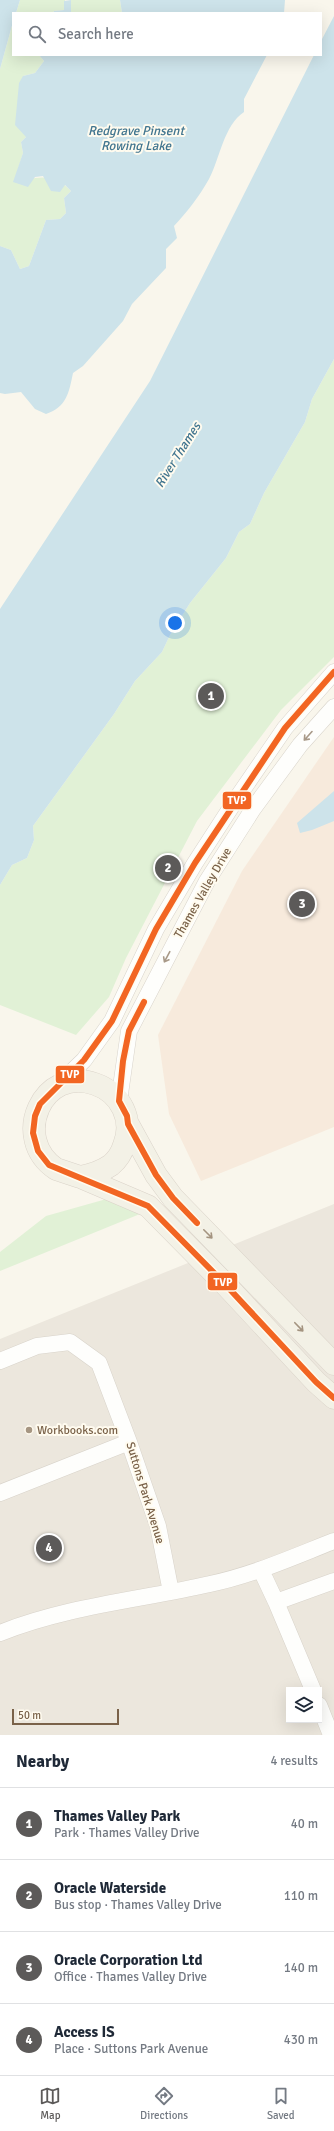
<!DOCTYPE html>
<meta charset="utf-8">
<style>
body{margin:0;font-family:Signika,sans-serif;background:#f2f2f3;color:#1f2937}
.controls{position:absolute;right:12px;bottom:12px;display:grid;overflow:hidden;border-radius:0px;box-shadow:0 4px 16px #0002}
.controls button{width:36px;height:36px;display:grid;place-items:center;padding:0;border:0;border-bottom:1px solid #e0e1e3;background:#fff;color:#1f2937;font:20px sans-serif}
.scale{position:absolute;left:12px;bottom:10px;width:107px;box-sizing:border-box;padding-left:4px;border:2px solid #7a6249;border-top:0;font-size:11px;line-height:14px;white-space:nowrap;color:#7a6249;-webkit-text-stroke:3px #fffbef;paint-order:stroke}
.you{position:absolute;left:175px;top:623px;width:14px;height:14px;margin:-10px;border:3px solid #fff;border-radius:50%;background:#1a73e8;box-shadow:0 0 0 6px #1a73e833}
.badge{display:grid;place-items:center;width:26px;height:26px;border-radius:50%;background:#5c5a59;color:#fff;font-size:13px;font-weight:700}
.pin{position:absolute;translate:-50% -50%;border:2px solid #fff;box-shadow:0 1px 4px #0006}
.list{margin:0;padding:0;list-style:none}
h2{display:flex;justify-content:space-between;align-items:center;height:52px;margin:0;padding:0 16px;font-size:17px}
h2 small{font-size:13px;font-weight:400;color:#747a83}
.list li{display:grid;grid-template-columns:26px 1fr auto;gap:12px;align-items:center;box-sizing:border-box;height:72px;padding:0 16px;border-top:1px solid #e0e1e3}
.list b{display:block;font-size:15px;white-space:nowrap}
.list p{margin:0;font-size:13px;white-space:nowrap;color:#747a83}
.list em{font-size:13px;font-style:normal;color:#747a83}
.icon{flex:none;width:22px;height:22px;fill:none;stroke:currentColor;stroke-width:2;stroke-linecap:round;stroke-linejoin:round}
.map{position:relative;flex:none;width:334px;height:1735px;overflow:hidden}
.search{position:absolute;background:#fff;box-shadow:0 4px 16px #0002;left:12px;right:12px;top:12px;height:44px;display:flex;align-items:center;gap:10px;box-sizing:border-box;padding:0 14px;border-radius:0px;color:#747a83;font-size:15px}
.sheet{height:340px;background:#fff}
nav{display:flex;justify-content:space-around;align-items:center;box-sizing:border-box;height:56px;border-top:1px solid #e0e1e3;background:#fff;font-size:11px;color:#747a83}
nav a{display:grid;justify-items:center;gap:2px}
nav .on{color:#5c5a59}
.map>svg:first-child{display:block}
.commercial{fill:#f7eadc}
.industrial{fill:#ece7dd;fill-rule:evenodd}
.green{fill:#e1f1d6}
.water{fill:#cde3ea}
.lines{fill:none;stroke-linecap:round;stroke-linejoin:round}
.minor-casing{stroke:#d8d3ca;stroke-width:17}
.primary-casing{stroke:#dad3c9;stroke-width:23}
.minor{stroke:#fefefc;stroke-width:16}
.primary{stroke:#f3f1e6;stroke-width:22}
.bus-1-casing{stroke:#fffbef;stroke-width:9}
.bus-1{stroke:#f26522;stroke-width:6}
.oneway{stroke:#a89988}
.oneway2{stroke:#a49480}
.poi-dot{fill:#a69682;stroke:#fffbef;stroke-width:1.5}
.labels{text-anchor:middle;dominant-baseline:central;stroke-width:4;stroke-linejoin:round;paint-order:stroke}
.street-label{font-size:12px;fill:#7a6249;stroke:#fffbef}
.poi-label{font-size:12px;fill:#7a6249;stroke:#fffbef;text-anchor:start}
.water-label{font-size:13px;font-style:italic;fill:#41758f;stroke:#fffbef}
.line-badge{stroke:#fffbef;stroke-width:1.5}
.badge-label{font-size:11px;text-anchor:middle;font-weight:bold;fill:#fff}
</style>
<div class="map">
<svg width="334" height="1735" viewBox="0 0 334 1735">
<rect width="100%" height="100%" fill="#f9f6ec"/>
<path class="commercial" d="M334 737V1127L201 1181 169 1114 158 1035 242 871Z"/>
<path class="industrial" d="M334 1204V1735H0V1339ZM289 1690H319V1720H289Z"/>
<path class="green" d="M20 0H65V10L54 11 53 13H16Z
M71 0H120L122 13H71Z
M13 22V55H39L44 61 35 73 23 76 26 137 21 142 23 153 14 182C37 177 53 172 71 191L64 198 66 213 60 219 46 220 29 266 20 269 11 250 0 246V69Z
M334 359V657L281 710 197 821 126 958 109 997 76 1035 0 1005V885L12 865 27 858 34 840 33 826 114 714 135 681 162 652 170 635 190 603 226 558 239 532 250 524 264 493 305 422 312 399Z
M110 1198 140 1214 0 1271V1252L46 1216Z"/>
<path class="water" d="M0 0H20L16 13H13V22L0 69Z
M71 0V13H53L54 11 64 10V1Z
M120 0H285L284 13H122Z
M334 16V359L312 399 305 422 264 493 250 524 239 532 226 558 190 603 170 635 162 652 135 681 114 714 33 826 34 840 27 858 12 865 0 885V609L150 381 314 55H321V41Z
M39 55H267L244 99V112C224 125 220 158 209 179 199 197 187 212 174 226L177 238 166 249V268L132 304 123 321 83 366 73 373C69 392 67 407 46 414L35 409 21 392 5 394 0 393V246L11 250 20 269 29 266 46 220 60 219 66 213 64 198 71 191 65 185 60 192 51 191 43 176 35 177 28 187 13 182 23 153 21 142 26 137 15 125 19 83 23 76 35 73 44 61Z
M334 791V821L312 830 300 833 297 823Z"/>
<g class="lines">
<defs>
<path id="minor" d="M58 1085 84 1060 112 1021 156 929 195 863 237 798 285 728 334 672
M119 1101 129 1031 207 881 253 809 300 745 334 707
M0 1361 37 1346 70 1342 99 1363 129 1442 158 1526 171 1592
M0 1493 129 1442
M261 1570 276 1602 334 1581
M276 1602 313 1690
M0 1633C67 1606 140 1600 210 1584 253 1575 293 1557 334 1541
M319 1705 331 1735"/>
<path id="primary" d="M128 1124 156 1175 173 1198 334 1364
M80 1177C91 1175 101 1172 111 1165 117 1160 122 1152 124 1145 134 1120 121 1093 95 1084 43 1065 10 1138 56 1169L80 1177 148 1206 223 1282 316 1382 334 1398"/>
</defs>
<use href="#minor" class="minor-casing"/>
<use href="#primary" class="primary-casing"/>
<use href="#minor" class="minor"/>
<use href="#primary" class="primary"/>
<defs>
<path id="bus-1" d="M334 672 285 728 195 863 156 929 112 1021 84 1060 40 1104 35 1116 33 1133 38 1151 49 1165 148 1206 223 1282 316 1382 334 1398
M144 1002 129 1031 123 1061 119 1101 127 1116 128 1124 156 1175 173 1198 197 1223"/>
</defs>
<use href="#bus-1" class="bus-1-casing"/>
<use href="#bus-1" class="bus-1"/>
</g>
<defs><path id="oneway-shaft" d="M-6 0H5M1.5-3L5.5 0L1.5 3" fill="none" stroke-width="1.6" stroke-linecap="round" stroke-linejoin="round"/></defs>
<g class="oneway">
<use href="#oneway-shaft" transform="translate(308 736) rotate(132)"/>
<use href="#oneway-shaft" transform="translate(167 957) rotate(118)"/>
</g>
<g class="oneway2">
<use href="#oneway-shaft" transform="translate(208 1234) rotate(45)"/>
<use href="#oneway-shaft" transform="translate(299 1327) rotate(46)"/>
</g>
<circle class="poi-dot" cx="29" cy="1430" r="4"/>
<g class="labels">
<g class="street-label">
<text transform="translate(203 893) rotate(-60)">Thames Valley Drive</text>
<text transform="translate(145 1493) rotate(73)">Suttons Park Avenue</text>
</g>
<g class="poi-label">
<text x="37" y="1430">Workbooks.com</text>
</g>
<g class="water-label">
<text x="136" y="131">Redgrave Pinsent<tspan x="136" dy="15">Rowing Lake</tspan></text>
<text transform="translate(178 455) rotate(-58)">River Thames</text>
</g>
</g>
<g class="line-badge">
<rect x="222" y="791" width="30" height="19" rx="4" fill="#f26522"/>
<rect x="55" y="1065" width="30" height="19" rx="4" fill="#f26522"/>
<rect x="207" y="1272" width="31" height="19" rx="4" fill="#f26522"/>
</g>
<g class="badge-label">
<text x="237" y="804">TVP</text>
<text x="70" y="1078">TVP</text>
<text x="223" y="1286">TVP</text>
</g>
</svg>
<div class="controls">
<button><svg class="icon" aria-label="layers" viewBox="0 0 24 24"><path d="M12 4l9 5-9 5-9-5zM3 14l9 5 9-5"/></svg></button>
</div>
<div class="scale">50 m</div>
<div class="you"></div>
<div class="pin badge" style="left:211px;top:696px">1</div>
<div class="pin badge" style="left:168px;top:868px">2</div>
<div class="pin badge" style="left:302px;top:904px">3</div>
<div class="pin badge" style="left:49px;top:1548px">4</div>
<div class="search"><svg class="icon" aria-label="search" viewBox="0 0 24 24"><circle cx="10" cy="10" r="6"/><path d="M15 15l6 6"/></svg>Search here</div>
</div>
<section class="sheet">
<h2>Nearby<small>4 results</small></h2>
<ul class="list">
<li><span class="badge">1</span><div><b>Thames Valley Park</b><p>Park · Thames Valley Drive</p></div><em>40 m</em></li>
<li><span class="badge">2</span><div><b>Oracle Waterside</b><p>Bus stop · Thames Valley Drive</p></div><em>110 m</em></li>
<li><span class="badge">3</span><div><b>Oracle Corporation Ltd</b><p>Office · Thames Valley Drive</p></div><em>140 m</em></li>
<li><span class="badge">4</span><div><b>Access IS</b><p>Place · Suttons Park Avenue</p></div><em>430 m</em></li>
</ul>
</section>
<nav>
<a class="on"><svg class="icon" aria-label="map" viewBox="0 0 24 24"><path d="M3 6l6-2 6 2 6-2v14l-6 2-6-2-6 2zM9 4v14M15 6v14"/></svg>Map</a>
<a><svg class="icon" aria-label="directions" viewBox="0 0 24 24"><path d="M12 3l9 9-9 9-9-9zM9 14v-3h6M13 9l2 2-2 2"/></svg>Directions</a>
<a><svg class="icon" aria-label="saved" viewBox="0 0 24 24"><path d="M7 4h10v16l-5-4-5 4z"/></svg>Saved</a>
</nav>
